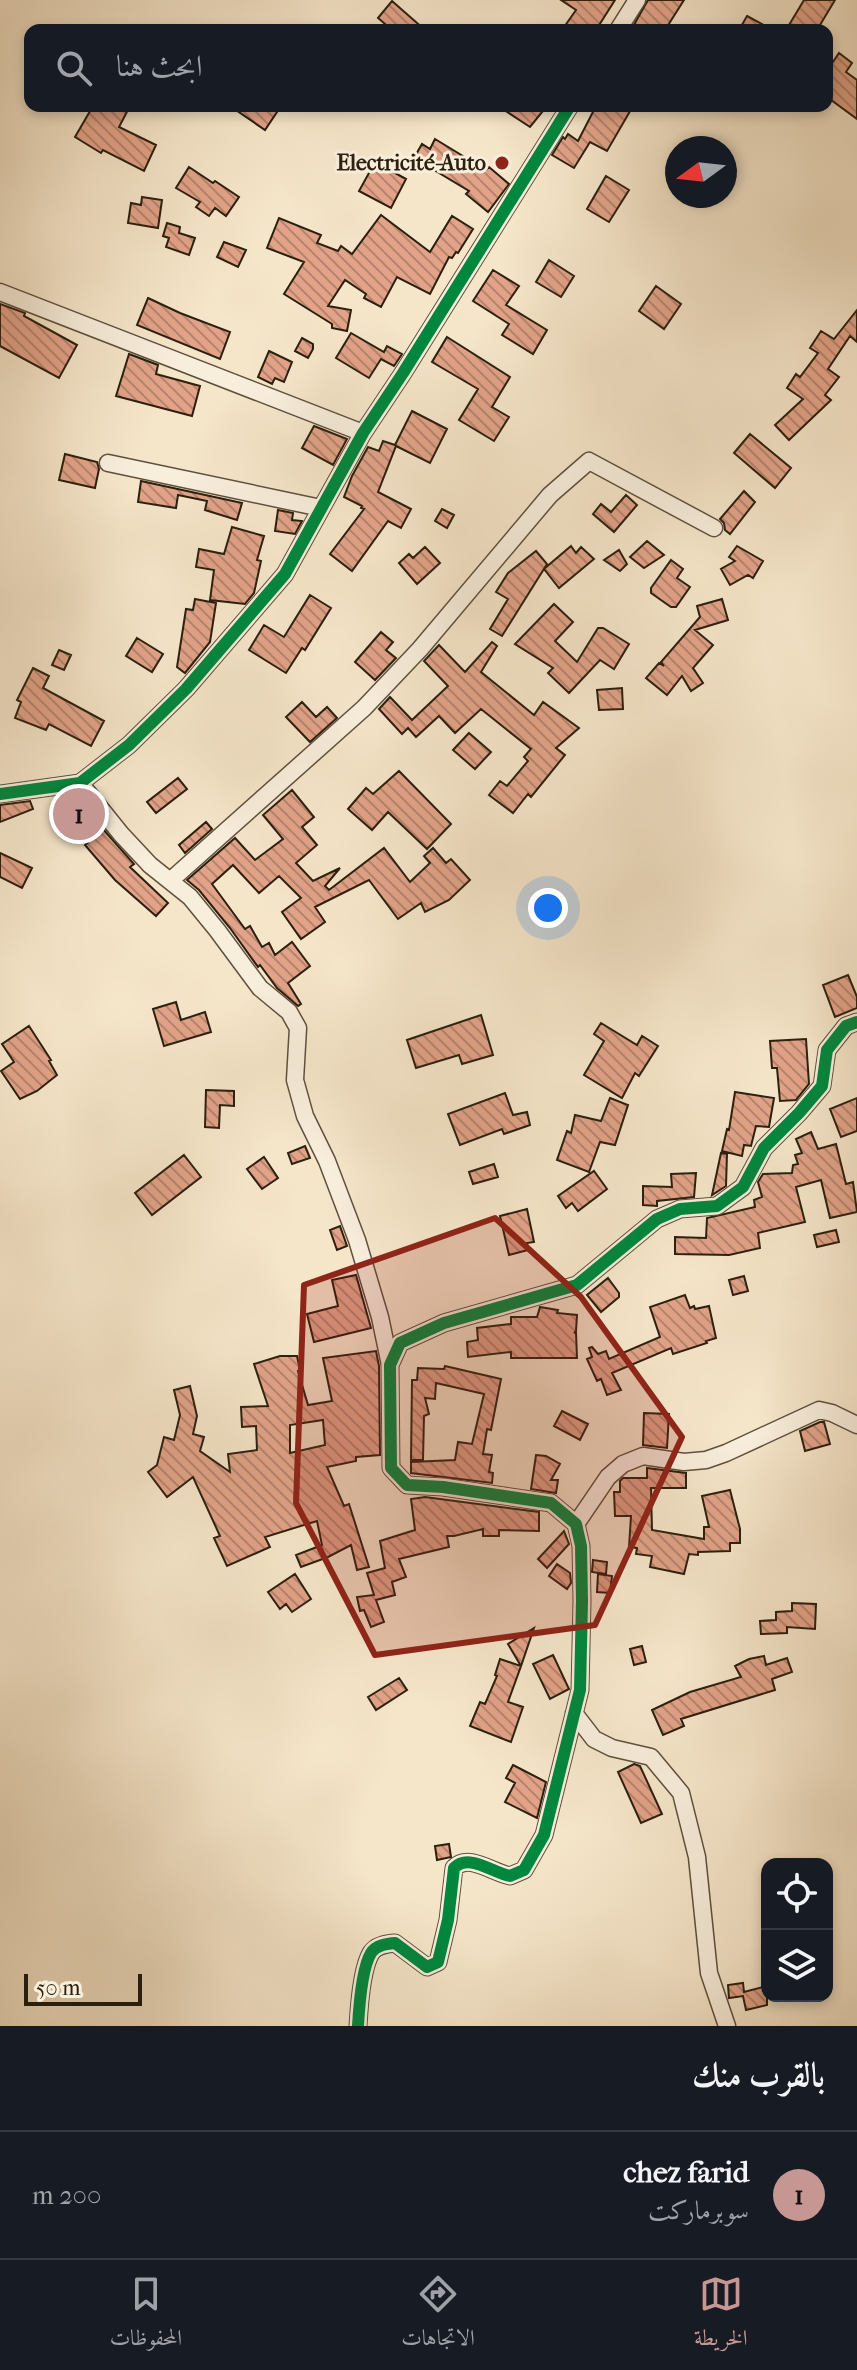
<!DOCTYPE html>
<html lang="ar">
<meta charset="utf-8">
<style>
body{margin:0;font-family:"IM FELL French Canon",Amiri,serif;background:#20242c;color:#f1f3f6;direction:rtl}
.controls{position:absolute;right:24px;bottom:24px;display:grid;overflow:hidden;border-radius:16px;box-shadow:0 4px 12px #0003}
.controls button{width:72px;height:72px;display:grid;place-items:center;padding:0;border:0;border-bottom:2px solid #363941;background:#171b24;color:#f1f3f6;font:40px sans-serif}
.compass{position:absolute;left:665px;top:136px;width:72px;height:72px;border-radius:50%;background:#171b24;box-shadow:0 4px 12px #0003;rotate:255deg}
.scale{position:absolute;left:24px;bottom:20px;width:118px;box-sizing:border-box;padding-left:8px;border:4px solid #2b1f0e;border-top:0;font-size:22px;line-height:28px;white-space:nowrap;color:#2b1f0e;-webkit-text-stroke:6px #f8eedc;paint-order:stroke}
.you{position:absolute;left:548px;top:908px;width:28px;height:28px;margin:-20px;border:6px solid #fff;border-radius:50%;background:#1a73e8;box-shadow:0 0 0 12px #1a73e833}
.badge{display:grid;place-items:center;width:52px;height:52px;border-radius:50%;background:#c59692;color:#111;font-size:26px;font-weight:700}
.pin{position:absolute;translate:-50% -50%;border:4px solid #fff;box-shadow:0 2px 8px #0006}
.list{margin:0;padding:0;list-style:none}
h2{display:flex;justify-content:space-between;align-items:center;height:104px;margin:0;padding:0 32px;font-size:34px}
h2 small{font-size:26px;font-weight:400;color:#9ea1a6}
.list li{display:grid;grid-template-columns:52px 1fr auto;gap:24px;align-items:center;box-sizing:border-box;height:128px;padding:0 32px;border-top:2px solid #363941}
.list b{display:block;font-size:30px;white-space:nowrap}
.list p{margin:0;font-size:26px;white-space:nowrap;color:#9ea1a6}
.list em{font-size:26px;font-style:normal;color:#9ea1a6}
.icon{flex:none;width:44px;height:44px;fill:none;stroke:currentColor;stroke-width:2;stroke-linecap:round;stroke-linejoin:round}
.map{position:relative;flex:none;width:857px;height:2026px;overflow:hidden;direction:ltr}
.search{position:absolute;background:#171b24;box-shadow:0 4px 12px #0003;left:24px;right:24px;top:24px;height:88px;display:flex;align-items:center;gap:20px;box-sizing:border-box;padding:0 28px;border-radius:16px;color:#9ea1a6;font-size:30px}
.sheet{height:232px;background:#171b24}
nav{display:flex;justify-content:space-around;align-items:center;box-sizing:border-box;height:112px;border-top:2px solid #363941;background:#171b24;font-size:22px;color:#9ea1a6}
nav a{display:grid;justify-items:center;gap:4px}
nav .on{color:#c59692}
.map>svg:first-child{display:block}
.building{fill:url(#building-back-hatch);stroke:#2b1f0e;stroke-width:2;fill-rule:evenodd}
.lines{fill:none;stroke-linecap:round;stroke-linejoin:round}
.street-casing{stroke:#5e503d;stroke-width:19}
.street{stroke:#f8eedc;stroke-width:16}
.cycleway-casing{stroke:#f8eedc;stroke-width:17}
.cycleway{stroke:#00873e;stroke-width:12}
.marked{fill:#8f2418;fill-opacity:0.2;stroke:#8f2418;stroke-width:6;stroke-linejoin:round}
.poi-dot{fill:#8f2418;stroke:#f8eedc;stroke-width:3}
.labels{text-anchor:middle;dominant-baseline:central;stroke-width:6;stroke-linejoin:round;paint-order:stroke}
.poi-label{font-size:22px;font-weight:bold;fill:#2b1f0e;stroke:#f8eedc;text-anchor:end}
</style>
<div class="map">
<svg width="857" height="2026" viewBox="0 0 857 2026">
<defs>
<pattern id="building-back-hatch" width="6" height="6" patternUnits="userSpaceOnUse" patternTransform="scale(2)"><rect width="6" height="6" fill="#e2a388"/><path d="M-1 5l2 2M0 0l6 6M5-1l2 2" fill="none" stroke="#b7846e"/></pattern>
</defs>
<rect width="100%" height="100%" fill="#f5e5c9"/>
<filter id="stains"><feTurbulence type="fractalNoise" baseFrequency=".0025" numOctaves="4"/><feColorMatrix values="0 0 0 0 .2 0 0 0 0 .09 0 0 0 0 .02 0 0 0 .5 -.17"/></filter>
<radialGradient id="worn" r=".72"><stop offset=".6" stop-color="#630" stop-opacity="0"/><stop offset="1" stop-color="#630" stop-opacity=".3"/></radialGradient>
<path class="building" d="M561 0H615L596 30H562L576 10Z
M648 0H684L665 30H631Z
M804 0H835L817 30H786Z
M392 1 425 30H392L378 18Z
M747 16 773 30H739Z
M839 53 852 63 846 72 857 80V119L827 97V71Z
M93 106H130L119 127 156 145 144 171 103 150 101 153 75 137Z
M230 106H281L265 130Z
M498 106H547L530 127Z
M596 106H633L607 151 590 142 574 168 552 155 563 137 565 139 568 134 578 141Z
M435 139 486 170 489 167 509 184 488 212 466 194 469 191 414 158 422 144 430 149Z
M375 162 406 179 391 208 359 191Z
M189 167 213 183 215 181 239 197 226 216 215 208 209 216 196 207 200 202 176 188Z
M606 176 629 190 609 222 587 209Z
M142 197 162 200 158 228 128 223 131 203 141 205Z
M381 215 430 252 452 216 473 229 458 253 456 252 452 258 449 257 430 294 397 277 381 307 364 298 366 294 345 280 328 306 351 310 347 331 332 328V324L284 294 304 262 267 248 279 218 321 235 317 243 338 251 341 246 352 254Z
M167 223 180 227 179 233 195 238 189 255 166 247 169 238 163 236Z
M224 242 246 250 238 267 217 257Z
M549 260 574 276 561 297 536 282Z
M493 270 519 286 506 305 547 330 533 354 502 335 509 324 473 301Z
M656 286 681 304 664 329 639 311Z
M148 298 180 313 230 332 220 359 137 325Z
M0 304 25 313 24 316 77 345 59 378 0 346Z
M857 310V342L850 336 828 369 839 377 825 395 831 400 789 440 775 425 803 399 787 388 796 374 800 377 818 353 810 348 821 331 834 339Z
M351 333 384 352 387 346 402 354 394 366 381 359 369 378 336 358Z
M447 337 510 377 492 407 509 417 494 441 459 420 478 389 432 362Z
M302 338 313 344V349L308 358 295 351Z
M269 351 292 362 284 382 275 378 272 384 258 377Z
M129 354 158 365 156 374 200 386 192 416 116 396Z
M412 411 447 429 430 463 396 446 378 492 411 509 401 528 388 521 352 571 330 554 364 509 361 508 362 506 344 497 352 476 368 447 379 451 383 441 395 445Z
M314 426 347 439 333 465 302 448Z
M750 434 791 468 775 488 734 453Z
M65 454 97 462 99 469 95 488 59 480Z
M141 481 242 503 237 520 205 510 207 501 178 495 176 508 138 502Z
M744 491 755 502 730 534 725 530 724 523 720 519Z
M626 495 637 505 614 532 593 514 601 504 611 512Z
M442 509 454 515 447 528 435 521Z
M278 510 293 513 292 520 302 521 295 534 275 531Z
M232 527 264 536 257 560 261 561 254 593 245 604 210 600 214 570 196 567 199 549 224 554Z
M647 541 664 555 644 568 630 557Z
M571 546 576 553 581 547 594 559 559 588 544 569Z
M737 546 763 561 753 578 748 575 730 585 721 569 735 561 729 557Z
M425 547 440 563 417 584 399 563 409 554 413 558Z
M619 550 627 564 620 571 604 560Z
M536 551 547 564 502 636 490 629 508 599 496 592 508 573Z
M671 560 683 569 677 578 690 587 676 607H671L651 593V588Z
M310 595 331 608 305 650 302 648 286 673 249 650 264 625 284 637Z
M195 599 216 603 210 642 185 673 177 667 186 609 193 610Z
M722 599 728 620 695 630 713 645 693 668 703 683 691 691 682 676 667 695 646 678 659 663 664 666 661 662 700 617 697 606Z
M554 604 573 622 555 641 577 662 598 628H603L629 644 614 669 600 660 569 693 548 673 553 668 515 644Z
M381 632 393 642 386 650 396 658 375 680 355 662Z
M137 638 163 654 152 672 126 656Z
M492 642 497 646 481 672 534 715 543 702 579 728 556 748 565 755 531 797 528 794 513 813 489 795 500 781 507 786 528 761 524 757 531 749 481 709 455 733 439 716 416 737 408 728 402 734 379 709 390 697 412 720 448 686 424 661 439 645 465 672Z
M59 650 71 655 64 670 52 665Z
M33 668 49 676 43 688 104 721 91 746 49 724 46 730 15 718 21 702 17 700Z
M622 688 623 709 599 710 597 690Z
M302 702 316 717 327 707 337 718 310 742 286 717Z
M469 733 491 752 475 769 453 750Z
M399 771 451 824 427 849 388 812 372 830 348 809 366 788 373 794Z
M178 778 187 789 156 813 147 802Z
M292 790 314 817 302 827 317 845 296 863 313 881 340 868 325 886 329 890 384 848 410 882 430 863 424 856 433 848 446 863 451 859 470 880 449 900 425 912 421 903 398 919 369 880 315 907 325 922 301 939 282 912 301 898 279 876 259 893 233 865 212 884 245 929 250 926 262 947 269 943 275 955 292 942 310 966 288 983 301 1004 298 1006 277 988 260 965 258 967 230 928 199 890 187 880 235 838 255 860 283 839 263 815Z
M30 801 33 809 0 822V805Z
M206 822 212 829 185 853 179 845Z
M103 829 134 864 130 867 168 903 156 916 115 880 85 845Z
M0 853 32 868 22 888 0 877Z
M848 975 857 997V1008L835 1017 823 985Z
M176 1002 181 1020 205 1012 211 1032 164 1046 153 1009Z
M481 1015 493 1055 462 1064 459 1055 416 1068 407 1040Z
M601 1023 637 1045 642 1036 658 1046 639 1076 635 1073 622 1098 584 1075 604 1041 594 1034Z
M29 1026 51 1060 49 1061 57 1075 37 1091 20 1099 1 1071 14 1062 2 1044Z
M806 1039 809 1084 796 1100 780 1101 777 1068H772L770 1041Z
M206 1090 234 1091V1106L220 1105 219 1128 205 1127Z
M735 1092 774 1098 769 1127 756 1126 751 1146 744 1145 742 1156 722 1151 727 1129 729 1130Z
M505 1093 513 1115 527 1112 530 1125 504 1134 502 1129 460 1145 448 1114Z
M610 1098 628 1105 615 1145 600 1142 589 1172 557 1160 567 1131 571 1133 575 1115 601 1121Z
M857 1098V1131L841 1137 830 1109Z
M811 1132 818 1149 836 1144 846 1184 853 1182 857 1212 830 1218 821 1180 796 1187 805 1222 758 1233 760 1248 729 1255 675 1254V1237L706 1238 707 1218 755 1207 754 1200 762 1197 758 1182 763 1174 792 1173 793 1165 798 1164 795 1155 802 1153 796 1139Z
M305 1146 310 1158 292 1164 288 1153Z
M721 1153 727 1154 726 1186 712 1195Z
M184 1155 201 1177 152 1215 135 1193Z
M264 1157 278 1178 262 1189 247 1169Z
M494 1164 498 1177 473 1184 469 1172Z
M594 1171 607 1189 578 1211 572 1203 566 1208 558 1196Z
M696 1173 694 1197 657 1201V1206L643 1205V1186L672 1187 671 1174Z
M527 1209 534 1242 527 1243 528 1250 509 1255 500 1216Z
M340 1226 347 1246 337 1250 330 1230Z
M836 1230 839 1242 817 1247 814 1235Z
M356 1275 371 1328 314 1342 307 1314 338 1306 332 1280Z
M744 1276 748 1291 733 1295 729 1280Z
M608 1278 619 1293V1297L601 1312 587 1295Z
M685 1295 690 1308 694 1306 695 1309 709 1306 716 1338 706 1341 707 1343 673 1354 671 1348 612 1373 621 1390 607 1395 601 1379 597 1381 587 1359 592 1357 589 1348 592 1347 598 1354 606 1351 609 1359 660 1337 650 1307Z
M540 1307 558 1310 557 1313 577 1315 576 1331 574 1333 576 1332 577 1358H511V1352L468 1357 467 1342 478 1340 477 1328 511 1324V1317H537Z
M376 1351 379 1366 380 1455 356 1457V1461L327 1467 344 1506 349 1504 369 1567 357 1570 351 1545 328 1557 301 1567 296 1555 322 1545 317 1521 265 1537 270 1547 227 1566 214 1538 220 1536 193 1477 167 1497 148 1472 157 1465 164 1437 174 1440 180 1415 174 1390 190 1386 197 1416 193 1434 204 1437 200 1451 230 1472 228 1454 257 1450 256 1426 242 1427 241 1407 268 1406 254 1364 280 1356H297L300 1370 298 1371 308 1405 332 1401 323 1358ZM323 1420 325 1445 290 1453V1425Z
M445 1366 501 1379 491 1430 487 1429 483 1454 492 1455 489 1472 493 1473 492 1483 411 1473V1462L455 1460 458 1442 472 1444 484 1394 436 1383 435 1399 425 1398 429 1414 424 1416 423 1460H411L412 1380H417L418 1368 444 1369Z
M562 1411 588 1424 580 1440 554 1426Z
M644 1413 669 1414 667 1448 643 1445Z
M820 1422H824L830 1444 805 1451 800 1431Z
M536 1455 546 1456 560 1464 551 1480H558L556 1493 531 1489Z
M647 1468 686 1473V1488H651L652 1530 704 1539V1527H709L702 1496 730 1490 740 1529V1543H730V1551L698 1552V1555L689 1554 684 1574 650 1567 652 1556 636 1554 637 1548 629 1547 631 1516H615L614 1492H620V1481L623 1478H647Z
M425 1497 539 1512V1531L499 1530V1536H483V1529L454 1536H447L449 1547 399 1559 406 1577 392 1582 395 1595 376 1600 384 1622 371 1627 364 1610 360 1611 357 1597 374 1595 367 1573 385 1568 380 1541 415 1530 411 1499Z
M564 1531 569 1544 547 1568 538 1559Z
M593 1560 607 1562 606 1574 592 1572Z
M557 1564 570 1573 571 1583 567 1589 549 1576Z
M295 1574 311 1599 292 1612 286 1604 280 1609 268 1592Z
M598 1574 612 1576 610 1593 597 1592Z
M792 1603 816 1604 815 1629 787 1627V1633L761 1634 760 1621 776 1620V1612L792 1611Z
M534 1628 521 1666 508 1644Z
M642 1646 646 1662 634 1665 630 1649Z
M553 1655 569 1689 550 1699 533 1664Z
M764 1656 766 1665 787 1658 792 1672 772 1679 775 1690 681 1719 684 1726 663 1735 652 1710 690 1692 741 1677 735 1666 749 1659Z
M500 1659 521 1666 508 1702 523 1707 511 1742 470 1726 480 1702 485 1704 497 1676 495 1675Z
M399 1678 407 1690 376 1710 368 1697Z
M634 1764 640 1766 662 1814 641 1823 618 1772Z
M513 1765 546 1782 537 1818 505 1802 515 1783 506 1778Z
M449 1844 451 1857 437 1860 435 1846Z
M743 1983 744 1992 767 1986V2005L746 2010 743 1996 729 1998 728 1985Z"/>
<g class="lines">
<defs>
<path id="street" d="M618 30 637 0
M0 292 363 433
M108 463 321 508
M80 783 121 834 150 865 190 897 217 930 260 988 289 1012 298 1028 295 1080 305 1116 327 1161 357 1240 380 1317 390 1365
M0 794 80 783 129 745 186 689 285 574 363 433 403 373 570 106
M171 880 364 708 420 649 550 495 589 461 714 528
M576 1524 608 1477 623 1464 643 1456 684 1462 706 1460 726 1453 819 1410 832 1413 857 1425
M574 1713 594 1739 612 1748 651 1757 681 1793 697 1857 709 1973 727 2026
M358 2026C359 2008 362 1968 371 1953 376 1945 386 1944 395 1943L427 1967 438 1962 448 1920 454 1868C469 1853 491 1872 510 1876L524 1870 544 1835 580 1690 582 1601 581 1546 576 1524 551 1503 443 1487 407 1485 391 1468 390 1365 400 1343 444 1323 577 1285 657 1219 680 1209 717 1206 743 1187 764 1148 799 1113 822 1086 827 1050 846 1026 857 1022"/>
</defs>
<use href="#street" class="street-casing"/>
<use href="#street" class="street"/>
<defs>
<path id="cycleway" d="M0 794 80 783 129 745 186 689 285 574 363 433 403 373 570 106
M358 2026C359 2008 362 1968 371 1953 376 1945 386 1944 395 1943L427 1967 438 1962 448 1920 454 1868C469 1853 491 1872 510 1876L524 1870 544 1835 580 1690 582 1601 581 1546 576 1524 551 1503 443 1487 407 1485 391 1468 390 1365 400 1343 444 1323 577 1285 657 1219 680 1209 717 1206 743 1187 764 1148 799 1113 822 1086 827 1050 846 1026 857 1022"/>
</defs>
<use href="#cycleway" class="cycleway-casing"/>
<use href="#cycleway" class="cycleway"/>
</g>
<path class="marked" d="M495 1218 581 1297 682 1437 595 1625 375 1655 296 1503 304 1285Z"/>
<circle class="poi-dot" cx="502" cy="163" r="8"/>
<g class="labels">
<g class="poi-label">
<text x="486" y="163">Electricité-Auto</text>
</g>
</g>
<rect width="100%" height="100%" filter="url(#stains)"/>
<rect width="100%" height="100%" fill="url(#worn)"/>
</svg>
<div class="controls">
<button><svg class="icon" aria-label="locate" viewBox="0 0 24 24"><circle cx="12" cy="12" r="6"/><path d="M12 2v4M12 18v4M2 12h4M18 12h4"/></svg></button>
<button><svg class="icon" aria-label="layers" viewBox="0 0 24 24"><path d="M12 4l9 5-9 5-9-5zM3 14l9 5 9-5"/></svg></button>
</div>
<svg class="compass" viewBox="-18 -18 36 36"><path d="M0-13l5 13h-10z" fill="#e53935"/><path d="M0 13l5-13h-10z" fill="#9ea1a6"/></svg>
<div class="scale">50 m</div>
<div class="you"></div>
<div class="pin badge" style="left:79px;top:814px">1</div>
<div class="search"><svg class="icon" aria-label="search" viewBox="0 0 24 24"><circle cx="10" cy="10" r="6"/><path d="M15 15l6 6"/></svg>ابحث هنا</div>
</div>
<section class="sheet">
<h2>بالقرب منك<small></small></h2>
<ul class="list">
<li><span class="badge">1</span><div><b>chez farid</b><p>سوبرماركت</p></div><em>200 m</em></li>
</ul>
</section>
<nav>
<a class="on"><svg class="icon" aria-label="map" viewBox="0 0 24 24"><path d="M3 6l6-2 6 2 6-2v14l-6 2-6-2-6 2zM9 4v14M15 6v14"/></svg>الخريطة</a>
<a><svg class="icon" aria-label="directions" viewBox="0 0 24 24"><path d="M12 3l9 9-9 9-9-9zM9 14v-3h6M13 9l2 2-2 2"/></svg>الاتجاهات</a>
<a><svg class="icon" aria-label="saved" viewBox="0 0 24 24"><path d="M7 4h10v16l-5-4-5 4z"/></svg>المحفوظات</a>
</nav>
